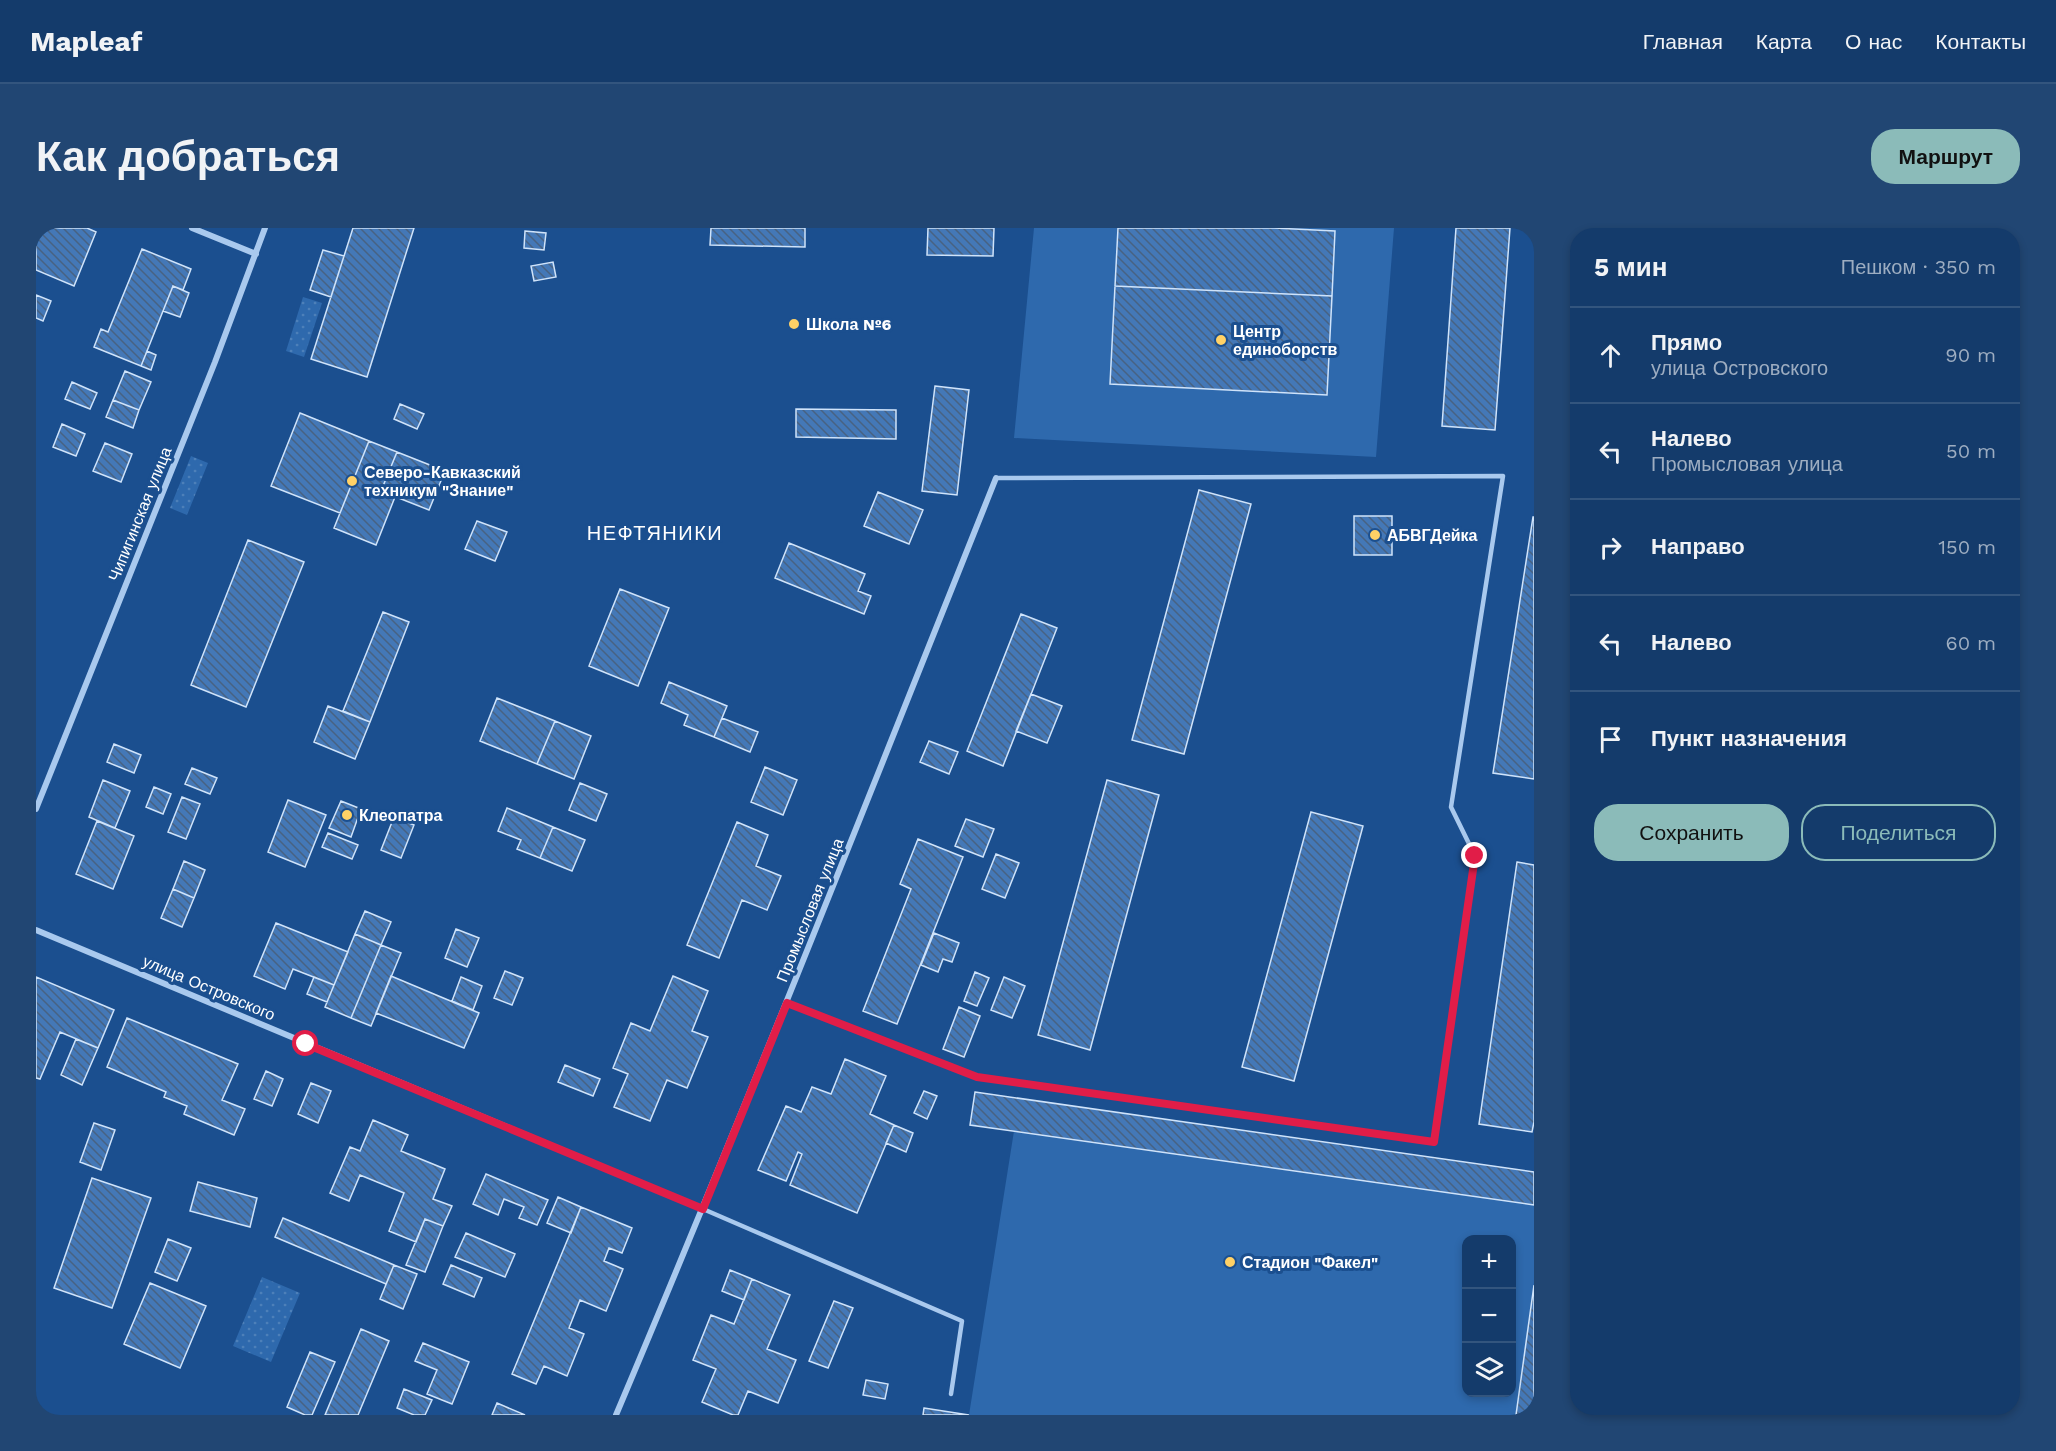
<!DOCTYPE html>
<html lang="ru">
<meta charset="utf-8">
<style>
body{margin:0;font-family:"Work Sans",sans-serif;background:#214673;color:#f1f3f6}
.controls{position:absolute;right:18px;bottom:18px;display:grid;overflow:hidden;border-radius:12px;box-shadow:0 3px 9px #0003}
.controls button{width:54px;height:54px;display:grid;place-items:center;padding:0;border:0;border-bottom:2px solid #33557e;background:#143b6b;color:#f1f3f6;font:30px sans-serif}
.stop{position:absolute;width:18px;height:18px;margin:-14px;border:4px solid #e11d48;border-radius:50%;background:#fff}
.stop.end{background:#e11d48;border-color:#fff;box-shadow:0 2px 6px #0008}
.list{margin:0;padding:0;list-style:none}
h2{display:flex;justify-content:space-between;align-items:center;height:78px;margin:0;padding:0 24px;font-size:26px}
h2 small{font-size:20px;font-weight:400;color:#9dadc1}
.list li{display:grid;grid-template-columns:39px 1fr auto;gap:18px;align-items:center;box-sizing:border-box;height:96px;padding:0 24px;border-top:2px solid #33557e}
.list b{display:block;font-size:22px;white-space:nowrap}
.list p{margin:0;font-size:20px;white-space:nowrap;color:#9dadc1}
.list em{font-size:20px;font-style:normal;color:#9dadc1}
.actions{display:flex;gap:12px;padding:18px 24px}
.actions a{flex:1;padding:14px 0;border:2px solid #8bbbb9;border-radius:24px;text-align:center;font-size:21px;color:#8bbbb9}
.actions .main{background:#8bbbb9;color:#111}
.icon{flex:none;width:33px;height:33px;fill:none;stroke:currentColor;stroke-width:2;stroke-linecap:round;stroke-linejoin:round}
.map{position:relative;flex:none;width:1498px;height:1187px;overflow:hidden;border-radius:24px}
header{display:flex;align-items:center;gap:36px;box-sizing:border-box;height:84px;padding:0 30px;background:#143b6b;border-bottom:2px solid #33557e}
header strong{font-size:28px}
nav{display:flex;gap:33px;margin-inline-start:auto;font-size:21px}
.intro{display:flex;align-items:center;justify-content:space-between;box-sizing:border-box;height:144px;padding:0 36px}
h1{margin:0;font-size:42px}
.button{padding:15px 27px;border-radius:24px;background:#8bbbb9;color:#111;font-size:21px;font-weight:700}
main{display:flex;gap:36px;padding:0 36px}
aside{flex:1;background:#143b6b;border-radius:24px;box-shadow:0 3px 9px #0003}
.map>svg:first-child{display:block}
.grass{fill:url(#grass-dots)}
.pitch{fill:#2e69ad;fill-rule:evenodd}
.building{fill:url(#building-back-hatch);stroke:#cfe3fa;stroke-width:1.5}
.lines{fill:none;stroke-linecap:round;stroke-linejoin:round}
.service{stroke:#a9c9ee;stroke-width:4.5}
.minor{stroke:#a9c9ee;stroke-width:6}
.route{stroke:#e11d48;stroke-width:8}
.poi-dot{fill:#ffd166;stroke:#1b4f8f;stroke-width:2}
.labels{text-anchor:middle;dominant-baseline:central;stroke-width:6;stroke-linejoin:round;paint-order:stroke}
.poi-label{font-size:16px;font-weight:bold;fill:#fff;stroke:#1b4f8f;text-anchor:start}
.street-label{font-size:16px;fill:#fff;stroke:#1b4f8f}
.quarter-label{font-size:20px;letter-spacing:1.5px;fill:#fff;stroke:#1b4f8f}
</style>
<header>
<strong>Mapleaf</strong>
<nav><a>Главная</a><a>Карта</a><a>О нас</a><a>Контакты</a></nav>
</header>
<div class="intro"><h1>Как добраться</h1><a class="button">Маршрут</a></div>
<main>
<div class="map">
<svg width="1498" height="1187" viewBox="0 0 1498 1187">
<defs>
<pattern id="grass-dots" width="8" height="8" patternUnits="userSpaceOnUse" patternTransform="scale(1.5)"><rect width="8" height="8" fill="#2e69ad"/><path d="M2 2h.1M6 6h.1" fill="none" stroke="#4d80b9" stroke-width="1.8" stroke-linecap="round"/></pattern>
<pattern id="building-back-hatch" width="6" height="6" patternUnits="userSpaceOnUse" patternTransform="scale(1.5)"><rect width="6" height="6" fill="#4478b7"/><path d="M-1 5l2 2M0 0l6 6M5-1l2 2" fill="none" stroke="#486282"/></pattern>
</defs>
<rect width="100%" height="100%" fill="#1b4f8f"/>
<path class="grass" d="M267 69 286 75 268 129 250 123Z
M155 228 172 235 151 287 134 280Z
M226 1049 264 1065 235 1134 197 1118Z"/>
<path class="pitch" d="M998 0H1358L1340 229 978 210Z
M978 903 1498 977V1057L1480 1187H933ZM1430 1012H1476V1164H1430Z"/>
<path class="building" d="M0 0H51L60 4 38 58 0 42Z
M317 0H378L331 149 275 131Z
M675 0H769V19L674 17Z
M892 0H958L957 28 891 27Z
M1082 0H1238L1299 3 1296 68 1079 58Z
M1420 0H1474L1459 202 1406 198Z
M489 3 510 5 508 22 488 20Z
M106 21 155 41 147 62 137 58 105 138 58 119 65 101 72 104Z
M287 22 308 28 295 69 274 62Z
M517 34 520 49 498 53 495 38Z
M137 58 153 65 144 89 127 83Z
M1079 58 1296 68 1291 167 1074 156Z
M0 67 15 73 7 93 0 90Z
M111 123 120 127 115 142 105 138Z
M89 143 115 154 103 182 77 172Z
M36 154 61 165 54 181 29 171Z
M899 158 933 162 921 267 886 263Z
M77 172 103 182 97 200 70 189Z
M364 176 388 186 381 201 358 191Z
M760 181 860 182V211L760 209Z
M264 185 333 213 304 285 235 258Z
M26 196 49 206 40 228 17 219Z
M333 213 361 224 345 263 359 269 340 317 298 300Z
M69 215 96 226 85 254 57 243Z
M361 224 409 243 393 282 345 263Z
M1163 262 1215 276 1148 526 1096 512Z
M842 264 887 282 873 316 828 298Z
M1318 288H1356V327H1318Z
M1497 289H1498V551L1457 545Z
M441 293 471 304 459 333 429 321Z
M212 312 268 334 210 479 155 457Z
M753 315 829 346 822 363 835 368 828 386 739 350Z
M584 361 633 380 602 458 553 438Z
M347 384 373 394 334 494 307 483Z
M985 386 1021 400 967 538 931 523Z
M633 454 691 478 678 509 648 497 652 487 625 475Z
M995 466 1026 478 1011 515 980 503Z
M461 470 519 493 501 536 444 513Z
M292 478 334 494 319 531 278 514Z
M686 490 722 504 714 524 678 509Z
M519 493 555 508 538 551 501 536Z
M893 513 922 524 913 546 884 534Z
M78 516 105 527 98 545 71 534Z
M729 539 761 552 747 587 715 574Z
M156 540 181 550 174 566 149 556Z
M67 552 94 563 79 600 53 589Z
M1071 552 1123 567 1054 822 1002 807Z
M544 555 571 566 560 593 533 582Z
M118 559 135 566 127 586 110 579Z
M146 569 164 576 150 611 132 604Z
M252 572 290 587 269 639 232 624Z
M305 573 325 581 315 609 293 600Z
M471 580 517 599 504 630 481 621 485 612 462 603Z
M1275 584 1327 598 1258 853 1206 839Z
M358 589 378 597 365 630 345 622Z
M930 591 958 601 947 629 919 618Z
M61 593 98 608 77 661 40 646Z
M701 594 732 607 720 638 745 648 731 682 706 672 683 730 651 717Z
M517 599 549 612 536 643 504 630Z
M292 605 322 617 316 631 286 619Z
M882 611 927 629 861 796 827 783 875 661 864 656Z
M960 626 983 635 969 670 946 661Z
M148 633 169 642 158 670 137 661Z
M1481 634 1498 637V894L1496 904 1443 896Z
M137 661 158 670 146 699 125 690Z
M329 683 355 694 345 717 319 706Z
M240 695 312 724 298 757 257 741 249 761 218 748Z
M420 701 443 710 431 739 409 730Z
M898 705 923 715 916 734 907 731 902 744 885 737Z
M319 706 345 717 315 790 289 779Z
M345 717 365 725 335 798 315 790Z
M469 743 487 750 476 777 458 770Z
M939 744 953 750 941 778 928 773Z
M355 748 443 785 428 820 340 785Z
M637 748 672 763 656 803 672 809 651 860 631 852 614 893 578 879 592 846 577 840 595 795 614 803Z
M0 749 78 782 62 820 24 804 4 851 0 850Z
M278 749 298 757 291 774 271 766Z
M425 749 446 758 437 782 416 773Z
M968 749 989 758 976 790 955 782Z
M923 779 944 788 928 829 907 821Z
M91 790 202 836 186 872 209 881 198 907 148 886 151 878 128 869 130 864 71 839Z
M40 811 62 820 46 857 25 847Z
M809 831 850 848 834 886 858 897 821 985 754 957 766 926 762 924 750 953 722 942 750 878 765 884 776 859 795 866Z
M529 837 564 851 557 868 522 854Z
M230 843 247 851 236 878 218 871Z
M275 855 295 863 282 895 262 886Z
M888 863 901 868 891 891 878 885Z
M939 864 1498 944V977L934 897Z
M337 892 372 907 365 923 409 941 397 971 416 978 407 998 389 991 380 1014 353 1003 368 965 324 947 313 973 294 965 314 919 324 923Z
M58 895 79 902 65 942 44 934Z
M858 897 877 905 870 924 850 915Z
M450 946 512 972 501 997 483 990 488 979 468 971 462 987 437 976Z
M56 950 115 970 76 1080 18 1060Z
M162 954 221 970 214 999 154 983Z
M522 969 545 979 535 1005 511 995Z
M545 979 596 1000 586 1025 573 1020 568 1033 587 1041 570 1083 544 1072 533 1100 548 1106 531 1148 508 1138 500 1156 476 1146Z
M247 990 358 1037 350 1056 239 1009Z
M389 991 407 998 389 1044 370 1037Z
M430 1005 479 1026 469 1049 419 1029Z
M132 1011 155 1020 141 1053 119 1044Z
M358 1037 381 1046 367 1081 344 1071Z
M415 1037 446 1050 438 1069 407 1056Z
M694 1042 716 1051 708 1072 686 1063Z
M716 1051 754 1067 731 1121 760 1132 742 1175 712 1163 702 1187H697L666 1174 680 1141 657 1132 675 1087 698 1096Z
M114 1055 170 1078 144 1140 88 1116Z
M1498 1057V1187H1480Z
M798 1073 817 1080 792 1140 773 1133Z
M325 1101 353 1113 322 1187H289Z
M387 1115 433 1134 416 1176 391 1166 401 1142 379 1133Z
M274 1124 299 1134 276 1187H269L251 1179Z
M830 1152 852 1156 849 1171 827 1167Z
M368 1161 396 1172 389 1187H378L361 1180Z
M461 1175 489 1187H456Z
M888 1180 933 1187H887Z"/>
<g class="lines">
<path class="service" d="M751 775 941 849 1398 914 1439 628 1415 579 1467 248 960 250
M667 981 926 1093 915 1166"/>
<path class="minor" d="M156 0 220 26
M0 581 179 134 229 0
M0 702 667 981
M580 1187C711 877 835 563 960 250"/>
</g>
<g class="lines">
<path class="route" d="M270 816 667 981 751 775 941 849 1398 914 1439 628"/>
</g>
<g class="poi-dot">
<circle cx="758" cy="96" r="6"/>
<circle cx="1185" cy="112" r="6"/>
<circle cx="316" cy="253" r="6"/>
<circle cx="1339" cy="307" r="6"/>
<circle cx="311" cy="587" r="6"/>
<circle cx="1194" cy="1034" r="6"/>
</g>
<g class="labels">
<g class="poi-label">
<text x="770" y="96">Школа №6</text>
<text x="1197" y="103">Центр<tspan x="1197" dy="18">единоборств</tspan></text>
<text x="328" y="244">Северо-Кавказский<tspan x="328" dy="18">техникум "Знание"</tspan></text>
<text x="1351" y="307">АБВГДейка</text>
<text x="323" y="587">Клеопатра</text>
<text x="1206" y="1034">Стадион "Факел"</text>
</g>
<g class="street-label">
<text transform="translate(104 286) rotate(-68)">Чипигинская улица</text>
<text transform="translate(774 682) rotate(-68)">Промысловая улица</text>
<text transform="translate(173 760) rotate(23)">улица Островского</text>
</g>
<g class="quarter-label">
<text x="619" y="305">НЕФТЯНИКИ</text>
</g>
</g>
</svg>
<div class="controls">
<button>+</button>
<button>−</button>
<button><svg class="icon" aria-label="layers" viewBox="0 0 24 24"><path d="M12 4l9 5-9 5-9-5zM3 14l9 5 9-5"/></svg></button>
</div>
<div class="stop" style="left:270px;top:816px"></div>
<div class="stop end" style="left:1439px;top:628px"></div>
</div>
<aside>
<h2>5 мин<small>Пешком · 350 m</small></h2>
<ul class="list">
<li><svg class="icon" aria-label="ahead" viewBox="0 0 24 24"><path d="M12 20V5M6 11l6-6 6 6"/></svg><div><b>Прямо</b><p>улица Островского</p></div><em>90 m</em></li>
<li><svg class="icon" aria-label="left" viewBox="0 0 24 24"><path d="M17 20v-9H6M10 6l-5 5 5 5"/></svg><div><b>Налево</b><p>Промысловая улица</p></div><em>50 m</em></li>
<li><svg class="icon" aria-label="right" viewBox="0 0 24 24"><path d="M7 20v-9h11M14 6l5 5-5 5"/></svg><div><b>Направо</b></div><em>150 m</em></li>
<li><svg class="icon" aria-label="left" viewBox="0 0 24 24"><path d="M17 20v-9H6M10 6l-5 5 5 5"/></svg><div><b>Налево</b></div><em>60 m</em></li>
<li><svg class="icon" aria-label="arrive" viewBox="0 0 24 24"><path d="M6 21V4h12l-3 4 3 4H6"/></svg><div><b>Пункт назначения</b></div></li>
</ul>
<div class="actions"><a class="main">Сохранить</a><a>Поделиться</a></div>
</aside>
</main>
